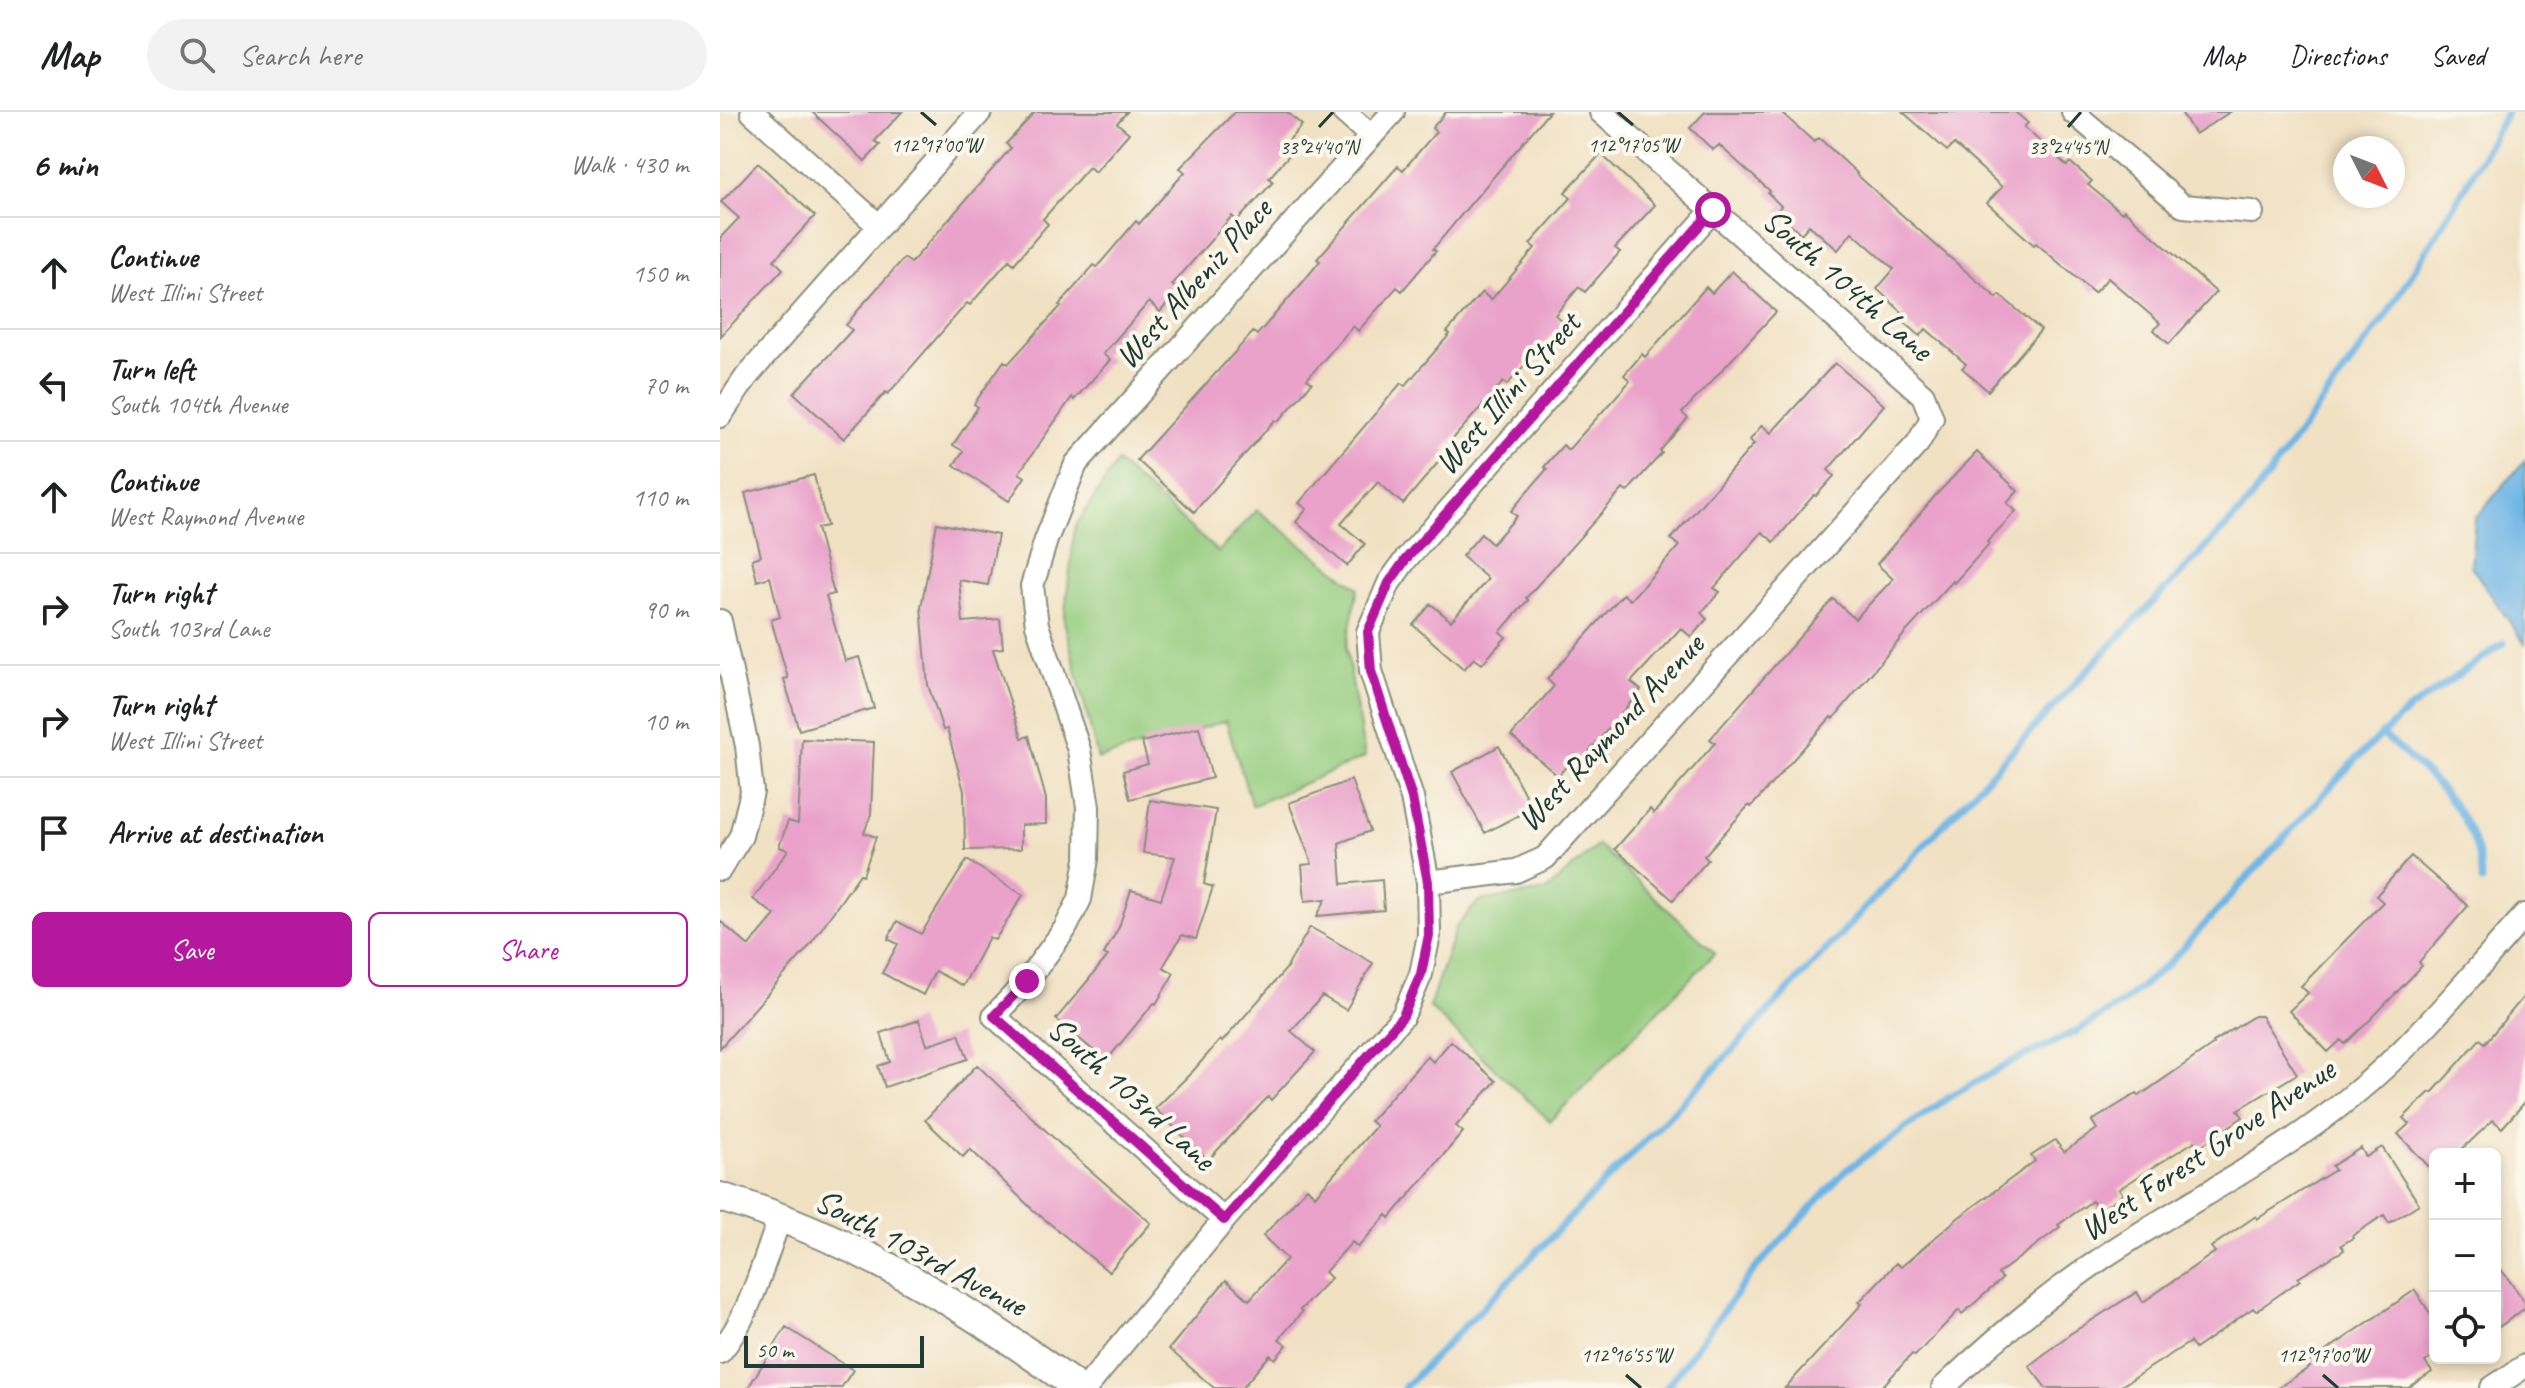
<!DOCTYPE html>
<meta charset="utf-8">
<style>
body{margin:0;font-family:Caveat,sans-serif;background:#f2f2f2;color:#202124}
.controls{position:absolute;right:24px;bottom:24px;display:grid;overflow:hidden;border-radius:12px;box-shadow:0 4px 12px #0003}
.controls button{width:72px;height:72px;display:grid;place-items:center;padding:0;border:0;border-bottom:2px solid #e0e0e0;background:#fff;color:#202124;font:40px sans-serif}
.compass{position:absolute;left:1613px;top:24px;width:72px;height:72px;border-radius:50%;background:#fff;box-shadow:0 4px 12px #0003;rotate:132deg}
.scale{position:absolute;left:24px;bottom:20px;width:180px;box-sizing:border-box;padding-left:8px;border:4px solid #1f3d34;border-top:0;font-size:22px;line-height:28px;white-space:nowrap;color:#1f3d34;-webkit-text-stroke:6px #fbf7ec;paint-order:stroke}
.stop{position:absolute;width:24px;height:24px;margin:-18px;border:6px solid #b5179e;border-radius:50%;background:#fff}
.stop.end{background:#b5179e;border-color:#fff;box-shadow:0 2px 8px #0008}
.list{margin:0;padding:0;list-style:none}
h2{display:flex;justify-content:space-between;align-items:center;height:104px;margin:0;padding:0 32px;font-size:34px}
h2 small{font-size:26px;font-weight:400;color:#757577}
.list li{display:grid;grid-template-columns:52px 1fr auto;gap:24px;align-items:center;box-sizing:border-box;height:112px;padding:0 32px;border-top:2px solid #e0e0e0}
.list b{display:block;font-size:30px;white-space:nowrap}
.list p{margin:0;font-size:26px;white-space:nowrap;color:#757577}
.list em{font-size:26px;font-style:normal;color:#757577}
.actions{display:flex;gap:16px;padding:24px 32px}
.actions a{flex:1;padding:18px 0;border:2px solid #b5179e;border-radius:12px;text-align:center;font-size:28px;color:#b5179e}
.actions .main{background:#b5179e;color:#fff}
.icon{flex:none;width:44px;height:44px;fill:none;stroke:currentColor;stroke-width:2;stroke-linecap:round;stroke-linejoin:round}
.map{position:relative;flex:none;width:1805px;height:1276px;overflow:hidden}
header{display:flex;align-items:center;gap:48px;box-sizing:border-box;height:112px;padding:0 40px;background:#fff;border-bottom:2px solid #e0e0e0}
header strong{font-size:38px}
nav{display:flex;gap:44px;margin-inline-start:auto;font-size:28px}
.search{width:560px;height:72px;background:#f2f2f2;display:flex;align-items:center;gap:20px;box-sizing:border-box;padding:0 28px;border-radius:44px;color:#757577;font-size:30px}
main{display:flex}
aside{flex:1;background:#fff}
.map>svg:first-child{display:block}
.green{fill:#95cc7f;stroke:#5a845a;stroke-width:2}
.water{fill:#6eb5e5;stroke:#46798c;stroke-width:2}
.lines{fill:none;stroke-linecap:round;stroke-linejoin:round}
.stream{stroke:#6eb5e5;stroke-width:7}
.building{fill:#eaa2cb}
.minor-casing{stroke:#888f7c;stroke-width:26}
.tertiary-casing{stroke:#888f7c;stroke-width:32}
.minor{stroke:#fff;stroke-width:22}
.tertiary{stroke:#fff;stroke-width:28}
.route{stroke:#b5179e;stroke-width:10}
.ticks{fill:none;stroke:#1f3d34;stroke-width:3}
.labels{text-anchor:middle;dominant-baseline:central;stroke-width:8;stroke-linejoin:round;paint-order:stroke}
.street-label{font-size:34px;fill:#1f3d34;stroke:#fbf7ec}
.ticks-label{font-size:20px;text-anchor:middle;fill:#1f3d34;stroke:#fbf7ec;stroke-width:8;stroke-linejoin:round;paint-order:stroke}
</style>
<header>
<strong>Map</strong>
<div class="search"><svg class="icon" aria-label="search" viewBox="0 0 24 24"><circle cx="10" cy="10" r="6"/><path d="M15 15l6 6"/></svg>Search here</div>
<nav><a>Map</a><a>Directions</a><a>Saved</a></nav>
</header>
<main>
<aside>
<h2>6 min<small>Walk · 430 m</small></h2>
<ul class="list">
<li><svg class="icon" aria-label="ahead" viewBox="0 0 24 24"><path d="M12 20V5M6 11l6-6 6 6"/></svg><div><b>Continue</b><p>West Illini Street</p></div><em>150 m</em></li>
<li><svg class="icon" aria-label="left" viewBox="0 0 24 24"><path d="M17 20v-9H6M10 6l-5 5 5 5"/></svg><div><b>Turn left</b><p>South 104th Avenue</p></div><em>70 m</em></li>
<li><svg class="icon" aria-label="ahead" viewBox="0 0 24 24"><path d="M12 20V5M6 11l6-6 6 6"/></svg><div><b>Continue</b><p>West Raymond Avenue</p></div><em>110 m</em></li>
<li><svg class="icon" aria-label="right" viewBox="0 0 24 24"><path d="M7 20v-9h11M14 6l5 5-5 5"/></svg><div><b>Turn right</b><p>South 103rd Lane</p></div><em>90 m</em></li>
<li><svg class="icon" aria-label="right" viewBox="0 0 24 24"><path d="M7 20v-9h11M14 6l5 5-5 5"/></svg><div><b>Turn right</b><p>West Illini Street</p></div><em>10 m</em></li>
<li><svg class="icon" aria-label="arrive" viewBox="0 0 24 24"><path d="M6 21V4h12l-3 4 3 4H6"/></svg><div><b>Arrive at destination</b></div></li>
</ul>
<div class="actions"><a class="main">Save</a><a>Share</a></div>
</aside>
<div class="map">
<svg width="1805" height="1276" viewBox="0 0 1805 1276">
<rect width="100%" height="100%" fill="#fbf7ec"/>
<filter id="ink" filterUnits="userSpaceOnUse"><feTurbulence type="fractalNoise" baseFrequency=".0125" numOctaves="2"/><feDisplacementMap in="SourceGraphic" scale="16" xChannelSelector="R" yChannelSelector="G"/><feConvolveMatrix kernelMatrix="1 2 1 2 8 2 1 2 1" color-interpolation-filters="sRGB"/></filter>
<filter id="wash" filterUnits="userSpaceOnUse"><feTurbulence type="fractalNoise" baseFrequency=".006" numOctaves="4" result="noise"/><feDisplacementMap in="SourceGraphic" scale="32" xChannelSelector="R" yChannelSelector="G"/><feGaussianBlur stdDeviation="1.8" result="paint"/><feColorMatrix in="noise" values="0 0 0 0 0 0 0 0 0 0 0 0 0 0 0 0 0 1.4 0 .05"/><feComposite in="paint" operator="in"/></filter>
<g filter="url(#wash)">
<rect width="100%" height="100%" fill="#f1e1c3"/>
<path class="green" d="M397 350 498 440 537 398 638 476 626 535 645 645 532 694 506 609 378 647 344 509 355 415Z
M878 733 995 841 830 1009 709 895 736 815 759 789 826 779Z"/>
<path class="water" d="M1805 348V532L1751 454 1755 407Z"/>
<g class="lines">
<path class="stream" d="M1662 622C1698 654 1738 685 1755 732 1759 743 1760 757 1762 769
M684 1276 988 964 1380 545 1524 396 1667 202 1737 89 1787 0
M946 1276 1034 1158 1126 1058 1228 986 1289 951 1357 919 1402 891 1450 850 1636 647 1687 599 1784 531"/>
</g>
<g id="blocks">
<path class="building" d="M92 0H182L155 29 160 33 145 49Z
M315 0H407L397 11 409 21 375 60 369 55 323 107 328 112 294 152 289 148 250 193 247 191 168 282 166 280 124 327 74 281 132 218 126 213 144 191 184 146 191 151 291 36 286 32Z
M515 0H567L582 13 563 35 571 41 549 66 553 70 517 109 512 104 452 173 458 179 440 200 429 190 383 242 390 248 354 288 352 285 299 361 305 365 289 389 234 353 243 339 233 333 258 295 254 292 284 249 288 252 341 194 339 193 374 153 377 155 416 109 419 112 465 60 460 56Z
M726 0H829L752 90 713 137 716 139 682 179 677 175 638 219 633 214 587 267 592 271 558 310 555 308 474 400 417 348 533 220 537 223 583 170 600 149 597 147 678 54 683 58 716 20 712 16Z
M985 0H1061L1094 30 1099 26 1137 61 1136 62 1227 143 1277 186 1280 183 1321 218 1268 279 1242 256 1246 252 1206 217 1200 224 1180 206 1184 202 1157 177 1174 157 1132 120 1118 138 1089 113 1081 122 1057 99 1061 94 1048 81 1050 79 999 33 993 38 970 16Z
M1183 0H1295L1308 11 1304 15 1347 54 1350 50 1372 69 1368 73 1402 101 1404 98 1496 180 1449 232 1434 218 1440 211 1388 166 1374 181 1316 131 1314 133 1267 91 1282 75 1234 32 1227 39Z
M1461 0H1510L1475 22Z
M881 42 935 93 895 136 900 140 865 180 859 175 835 203 843 210 787 273 783 270 724 337 727 340 683 392 658 370 621 412 645 432 627 454 576 410 587 397 579 391 681 271 685 274 730 222 727 220 762 180 771 188 815 136 810 132 851 86 845 80Z
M38 51 95 104 54 148 63 157 0 225V126L19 106 1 90Z
M1012 159 1056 200 962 301 968 306 940 339 942 341 907 380 903 377 806 486 808 488 780 520 786 525 762 552 754 546 744 557 693 513 711 492 731 509 768 467 742 444 761 422 772 432 797 404 791 399 827 357 824 355 843 333 848 338 910 269 904 263 922 242 925 245 986 175 992 181Z
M1115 251 1164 293 1108 358 1114 364 1096 384 1094 383 1054 430 1042 420 994 476 1000 480 981 501 987 507 971 525 961 516 911 570 921 578 862 648 856 643 838 664 791 624 834 574 827 567 903 482 910 488 959 434 951 427 1034 332 1030 328 1042 313 1051 321Z
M1257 340 1298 379 1287 391 1296 399 1267 430 1269 432 1234 471 1233 469 1186 520 1113 607 1111 605 1031 695 1029 693 984 744 988 748 953 788 895 737 930 697 934 701 995 631 990 627 1113 487 1135 507 1173 467 1157 452 1215 384Z
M94 363 107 414 97 416 114 482 106 484 125 549 139 545 154 596 79 618 64 567 68 566 51 508 60 505 50 465 37 469 32 447 41 444 25 381Z
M217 411 278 423 268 473 239 468 243 510 280 507 283 536 273 537 302 626 309 624 326 687V712L301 713V737L245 738 244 679 227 617 223 618 208 573 201 495Z
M479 615 492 666 410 687 403 659 428 652 422 630Z
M82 627 154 630 151 702 144 721 156 725 143 763 140 762 87 837 0 936V809L29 834 55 803 33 787 68 738 59 735 68 709 78 712Z
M779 634 812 696 765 721 732 660Z
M631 668 650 719 619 731 622 772 662 768 664 798 597 804 606 787 585 789 582 753 592 752 569 691Z
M430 688 496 698 484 772 493 775 476 827 462 823 443 855 454 861 436 892 434 891 386 949 336 907 388 844 384 842 399 815 411 778 441 787 455 745 423 741Z
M1691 744 1748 794 1699 850 1702 854 1651 907 1625 932 1621 928 1608 940 1569 899 1588 881 1581 874 1663 790 1656 784Z
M247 748 303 783 275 828 269 825 243 874 215 859 203 883 162 861 178 832 168 827 177 809 201 822Z
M590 815 653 851 626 898 602 884 571 919 595 940 551 988 548 985 488 1048 435 997 473 959 500 928 502 930 566 857Z
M1805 883V990L1782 1016 1773 1008 1737 1042H1715V1061L1678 1022 1689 1012 1683 1006 1710 980 1712 981 1760 927 1765 931Z
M1534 904H1541L1577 962 1518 998 1523 1005 1479 1035 1475 1029 1399 1077 1403 1082 1379 1099 1372 1089 1338 1113 1340 1115 1278 1162 1282 1167 1242 1202 1239 1198 1195 1244 1192 1242 1161 1276H1065L1142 1192 1139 1190 1176 1151 1181 1155 1238 1106 1315 1049 1311 1044 1335 1028 1344 1040 1377 1017 1372 1009 1417 981 1419 984 1494 932 1493 930Z
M199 908 207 933 239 922 248 947 165 975 158 954 170 950 161 921Z
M731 929 776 969 736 1014 743 1020 670 1106 667 1103 638 1135 632 1130 605 1160 611 1166 580 1198 582 1200 559 1227 567 1233 555 1247 550 1243 522 1276H494L449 1237 506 1168 529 1188 567 1147 543 1124 587 1076 595 1084 656 1014 650 1009 707 944 713 950Z
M257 953 340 1032 431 1111 389 1160 312 1097 250 1037 243 1045 205 1008Z
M1662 1035 1699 1092 1669 1111 1664 1103 1632 1124 1633 1126 1621 1133 1624 1138 1578 1166 1580 1168 1536 1199 1533 1196 1475 1237 1470 1230 1398 1276H1326L1309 1254 1350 1222 1417 1180 1423 1190 1495 1140 1491 1135 1536 1104 1537 1107 1615 1058 1612 1054 1641 1036 1646 1045Z
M1775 1149 1805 1190V1196L1775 1218Z
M1695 1178 1715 1209V1244L1705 1250 1712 1260 1688 1276H1558L1590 1255 1587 1252Z
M66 1215 133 1258 121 1276H28Z"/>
</g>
</g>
<g filter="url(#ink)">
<use href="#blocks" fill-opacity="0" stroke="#888f7c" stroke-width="2"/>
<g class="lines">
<defs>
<path id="minor" d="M32 0 158 113
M624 0 651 24
M1353 0 1463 94 1532 100
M0 304 27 264 260 0
M0 509 27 634 32 680 21 724 0 757
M708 770 796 759 825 746 1198 331 1212 306 1203 283 881 0
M504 1108 274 904 307 869 345 817 360 787 367 747 368 695 359 638 317 513 312 474 326 428 356 352 673 0
M0 1240C31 1203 43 1150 60 1106
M366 1276 504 1108 683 904 701 862 709 823 708 770 692 686 651 559 648 520 669 471 686 447 993 98
M1223 1276C1274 1227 1329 1182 1388 1142 1469 1089 1558 1045 1633 983 1697 931 1750 864 1805 803
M1772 1276 1805 1254"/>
<path id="tertiary" d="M0 1085C131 1124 248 1196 358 1276"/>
</defs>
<use href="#minor" class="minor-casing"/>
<use href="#tertiary" class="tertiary-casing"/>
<use href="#minor" class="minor"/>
<use href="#tertiary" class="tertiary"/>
</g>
</g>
<g class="lines" filter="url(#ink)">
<path class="route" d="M307 869 274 904 504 1108 683 904 701 862 709 823 708 770 692 686 651 559 648 520 669 471 686 447 993 98"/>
</g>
<path class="ticks" d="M201 0 216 13M898 0 913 13M599 15 613 0M1348 15 1361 0M906 1263 921 1276M1603 1263 1618 1276"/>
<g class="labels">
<g class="street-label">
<text transform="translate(473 171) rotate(-48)">West Albeniz Place</text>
<text transform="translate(1128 172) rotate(41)">South 104th Lane</text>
<text transform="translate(787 281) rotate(-49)">West Illini Street</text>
<text transform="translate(890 620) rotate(-47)">West Raymond Avenue</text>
<text transform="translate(412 981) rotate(42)">South 103rd Lane</text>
<text transform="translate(1487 1037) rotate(-34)">West Forest Grove Avenue</text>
<text transform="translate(201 1140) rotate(28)">South 103rd Avenue</text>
</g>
</g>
<g class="ticks-label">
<text x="913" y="40">112°17'05"W</text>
<text x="216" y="40">112°17'00"W</text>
<text x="599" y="42">33°24'40"N</text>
<text x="1348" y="42">33°24'45"N</text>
<text x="906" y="1250">112°16'55"W</text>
<text x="1603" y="1250">112°17'00"W</text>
</g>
</svg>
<div class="controls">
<button>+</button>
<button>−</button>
<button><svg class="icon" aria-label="locate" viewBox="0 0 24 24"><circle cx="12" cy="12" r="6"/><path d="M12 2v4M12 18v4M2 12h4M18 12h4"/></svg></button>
</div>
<svg class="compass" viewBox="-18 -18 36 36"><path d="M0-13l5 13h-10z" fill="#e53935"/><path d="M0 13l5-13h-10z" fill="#757577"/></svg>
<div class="scale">50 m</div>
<div class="stop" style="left:993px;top:98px"></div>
<div class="stop end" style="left:307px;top:869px"></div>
</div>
</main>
